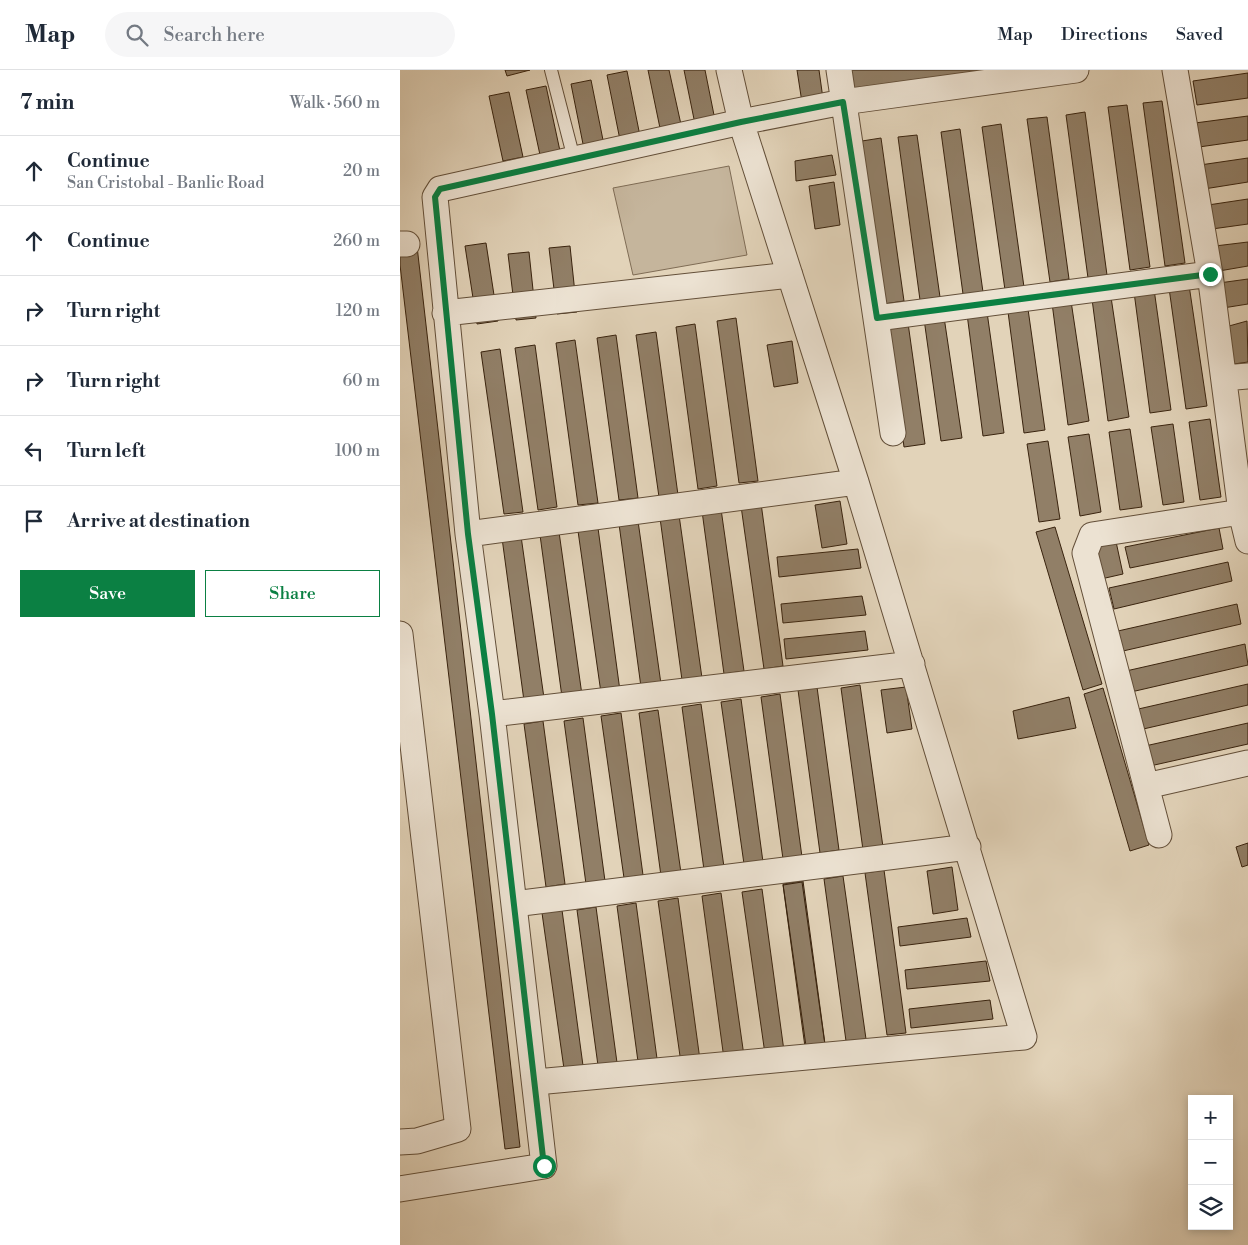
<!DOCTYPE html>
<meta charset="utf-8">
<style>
body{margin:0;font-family:"Libre Bodoni",serif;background:#f6f6f7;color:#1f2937}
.controls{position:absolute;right:15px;bottom:15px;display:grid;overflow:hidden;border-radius:0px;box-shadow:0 2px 8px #0003}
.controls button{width:45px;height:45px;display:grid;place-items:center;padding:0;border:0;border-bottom:1px solid #e0e1e3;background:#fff;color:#1f2937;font:25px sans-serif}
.stop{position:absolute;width:15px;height:15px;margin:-11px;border:4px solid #0b8043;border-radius:50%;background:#fff}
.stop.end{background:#0b8043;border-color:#fff;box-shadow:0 1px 5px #0008}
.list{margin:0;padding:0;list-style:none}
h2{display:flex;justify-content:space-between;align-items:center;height:65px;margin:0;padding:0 20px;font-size:21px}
h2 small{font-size:16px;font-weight:400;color:#747a83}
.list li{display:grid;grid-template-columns:32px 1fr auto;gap:15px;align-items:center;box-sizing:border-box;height:70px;padding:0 20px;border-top:1px solid #e0e1e3}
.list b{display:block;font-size:19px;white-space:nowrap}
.list p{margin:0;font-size:16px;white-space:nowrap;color:#747a83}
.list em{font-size:16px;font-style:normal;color:#747a83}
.actions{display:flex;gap:10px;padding:15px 20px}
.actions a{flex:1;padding:11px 0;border:1px solid #0b8043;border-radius:0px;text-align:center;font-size:18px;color:#0b8043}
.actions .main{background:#0b8043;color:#fff}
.icon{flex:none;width:28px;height:28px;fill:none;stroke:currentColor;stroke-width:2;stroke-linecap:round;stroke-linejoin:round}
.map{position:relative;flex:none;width:848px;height:1175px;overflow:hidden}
header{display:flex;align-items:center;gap:30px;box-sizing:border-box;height:70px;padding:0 25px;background:#fff;border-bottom:1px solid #e0e1e3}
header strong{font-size:24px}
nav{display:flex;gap:28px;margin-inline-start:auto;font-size:18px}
.search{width:350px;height:45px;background:#f6f6f7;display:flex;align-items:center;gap:12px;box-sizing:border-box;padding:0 18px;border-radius:28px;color:#747a83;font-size:19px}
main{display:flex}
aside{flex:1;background:#fff}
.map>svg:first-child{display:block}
.green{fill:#c5b59c;stroke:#7f6c55}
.building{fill:#917f67;stroke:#39230e}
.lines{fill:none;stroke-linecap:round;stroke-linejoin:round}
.service-casing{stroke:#634f39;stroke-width:14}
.minor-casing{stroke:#634f39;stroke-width:27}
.service{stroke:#ece2d2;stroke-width:12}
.minor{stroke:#ece2d2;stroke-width:25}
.route{stroke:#0b8043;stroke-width:6}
</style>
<header>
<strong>Map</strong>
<div class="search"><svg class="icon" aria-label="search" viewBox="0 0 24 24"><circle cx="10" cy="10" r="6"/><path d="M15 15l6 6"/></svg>Search here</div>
<nav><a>Map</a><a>Directions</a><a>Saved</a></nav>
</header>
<main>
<aside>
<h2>7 min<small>Walk · 560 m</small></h2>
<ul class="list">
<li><svg class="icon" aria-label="ahead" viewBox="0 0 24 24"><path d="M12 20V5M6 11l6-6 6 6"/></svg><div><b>Continue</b><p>San Cristobal - Banlic Road</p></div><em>20 m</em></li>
<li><svg class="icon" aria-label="ahead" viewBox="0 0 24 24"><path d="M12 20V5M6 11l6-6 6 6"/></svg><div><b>Continue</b></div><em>260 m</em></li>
<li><svg class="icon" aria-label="right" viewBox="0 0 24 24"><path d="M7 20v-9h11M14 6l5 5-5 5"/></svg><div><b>Turn right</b></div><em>120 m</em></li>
<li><svg class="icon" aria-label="right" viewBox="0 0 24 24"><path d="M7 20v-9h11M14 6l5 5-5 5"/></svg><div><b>Turn right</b></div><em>60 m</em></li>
<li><svg class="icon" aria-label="left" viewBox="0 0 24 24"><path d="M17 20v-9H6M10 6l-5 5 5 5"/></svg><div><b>Turn left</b></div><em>100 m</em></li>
<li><svg class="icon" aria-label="arrive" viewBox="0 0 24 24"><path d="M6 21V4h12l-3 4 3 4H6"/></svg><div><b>Arrive at destination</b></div></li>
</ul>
<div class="actions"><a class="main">Save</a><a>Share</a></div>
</aside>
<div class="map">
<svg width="848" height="1175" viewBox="0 0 848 1175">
<rect width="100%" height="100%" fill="#e2d3b9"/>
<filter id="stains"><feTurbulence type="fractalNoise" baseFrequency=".004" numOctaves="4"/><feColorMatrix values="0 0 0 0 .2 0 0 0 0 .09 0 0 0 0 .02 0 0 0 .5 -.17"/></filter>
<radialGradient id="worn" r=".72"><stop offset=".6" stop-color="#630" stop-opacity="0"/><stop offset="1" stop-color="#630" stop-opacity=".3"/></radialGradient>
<path class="green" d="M329 96 347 185 233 205 213 118Z"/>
<path class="building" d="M105 0H130L107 6Z
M248 0H269L282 59 261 63Z
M284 0H305L316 55 296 59Z
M397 0H419L424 36 403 39Z
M439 0H638L443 32Z
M227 1 240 66 220 70 207 5Z
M848 3V28L797 35 793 11Z
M191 10 204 75 184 79 171 14Z
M146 16 160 81 140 85 126 20Z
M109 22 123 87 103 91 89 26Z
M762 31 785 193 765 196 743 33Z
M727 35 750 197 730 200 708 37Z
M685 42 707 205 688 208 666 45Z
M848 46V70L799 77 795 53Z
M647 47 669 209 650 212 627 49Z
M601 54 624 217 605 220 582 57Z
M560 59 583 222 563 224 541 62Z
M517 65 540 227 520 230 498 67Z
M481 68 504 231 484 234 462 71Z
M432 85 436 105 396 111 395 91Z
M848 88V112L804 119 800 95Z
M434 112 440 155 415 159 409 116Z
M848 129V154L812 159 808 135Z
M848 172V196L819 201 815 176Z
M86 173 98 251 77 254 65 176Z
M17 176 120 1077 105 1079 0 195V178Z
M170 176 177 242 157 244 149 178Z
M129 182 136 248 116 250 108 184Z
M848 209V234L823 238 819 213Z
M789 215 807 336 786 339 769 218Z
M754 219 771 340 750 343 734 222Z
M711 227 729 347 708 351 692 229Z
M671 231 689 351 668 355 652 233Z
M628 239 645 360 624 363 608 242Z
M587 242 604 363 583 366 567 244Z
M544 247 562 368 541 371 524 249Z
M336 248 358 411 339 413 317 251Z
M847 251 848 292 834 294 829 256Z
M508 253 525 374 504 377 488 256Z
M295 254 317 416 298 419 276 257Z
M256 262 278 425 259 427 236 265Z
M216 265 238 428 219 430 197 268Z
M175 270 198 433 178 435 156 273Z
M392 271 398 313 374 317 367 275Z
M135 275 157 437 138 440 115 278Z
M100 279 123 442 104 444 81 282Z
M810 349 821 427 800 430 789 352Z
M773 354 784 432 763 435 751 357Z
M730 359 742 437 720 440 709 362Z
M689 364 701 442 680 446 668 367Z
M648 371 660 449 639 452 627 374Z
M440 431 447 474 422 478 415 435Z
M361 433 383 596 364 599 341 436Z
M321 439 344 601 324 604 302 441Z
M279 445 302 608 282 610 260 448Z
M238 451 261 614 241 617 219 454Z
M655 457 702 614 683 620 636 462Z
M198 458 220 621 201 623 178 461Z
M819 458 823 479 730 498 725 477Z
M159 462 182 625 162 627 140 465Z
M121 466 144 628 124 631 102 468Z
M715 467 723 504 701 509 694 472Z
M458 479 461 498 379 507 377 487Z
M828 492 832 511 714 539 709 518Z
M462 526 466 545 383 553 381 534Z
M837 534 841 554 723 581 718 561Z
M465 561 468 580 386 589 384 569Z
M845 574 848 595 731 622 726 601Z
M848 614V635L739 660 734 640Z
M460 615 483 777 463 780 441 618Z
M417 617 439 780 420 783 398 620Z
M506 617 512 659 487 663 481 620Z
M703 618 749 775 730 781 684 624Z
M380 624 402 787 383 789 361 627Z
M669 627 676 658 618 669 613 641Z
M341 629 363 792 344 794 321 632Z
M301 634 324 797 304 800 282 637Z
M258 640 281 803 261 806 239 643Z
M221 643 243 805 224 808 201 646Z
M183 648 205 811 186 814 164 651Z
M143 651 165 814 146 817 124 654Z
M848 653V674L750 696 745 676Z
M848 773V795L842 797 836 777Z
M552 797 558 840 533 844 527 801Z
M484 800 506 963 487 965 465 803Z
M443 806 466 969 446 971 424 809Z
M403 811 425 974 406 976 383 814Z
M402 812 425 975 405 977 383 815Z
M362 819 384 981 365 984 342 822Z
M321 823 344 986 324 989 302 826Z
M278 828 300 990 281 993 258 831Z
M236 833 258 996 239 999 217 836Z
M196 837 218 1000 199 1003 177 840Z
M162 840 184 1003 165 1006 142 843Z
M567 848 571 867 500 876 498 857Z
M586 891 590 911 507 919 505 900Z
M590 930 593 949 511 958 509 939Z"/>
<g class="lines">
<defs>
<path id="service" d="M151 0 174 89"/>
<path id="minor" d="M439 0 493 363
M775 0 810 204 841 442 848 471
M0 174H7
M45 243 390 205
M477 248 810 204
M824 308 848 306
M68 464 456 412
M0 564 58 1059 17 1071 0 1072
M92 644 512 594
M746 716 848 693
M759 765 685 483 692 465 841 442
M114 834 568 777
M136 1012 624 967 456 412 341 52 329 0
M0 1119 144 1096 92 644 68 464 35 127 40 119 341 52 443 32 676 0"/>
</defs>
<use href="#service" class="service-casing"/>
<use href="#minor" class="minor-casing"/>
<use href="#service" class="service"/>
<use href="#minor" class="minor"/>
</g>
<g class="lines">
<path class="route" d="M144 1096 92 644 68 464 35 127 40 119 341 52 443 32 477 248 810 204"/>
</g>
<rect width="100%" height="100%" filter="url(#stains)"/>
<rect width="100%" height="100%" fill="url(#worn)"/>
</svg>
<div class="controls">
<button>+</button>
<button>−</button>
<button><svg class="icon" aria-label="layers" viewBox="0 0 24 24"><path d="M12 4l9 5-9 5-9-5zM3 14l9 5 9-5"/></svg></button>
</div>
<div class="stop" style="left:144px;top:1096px"></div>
<div class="stop end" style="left:810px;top:204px"></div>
</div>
</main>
